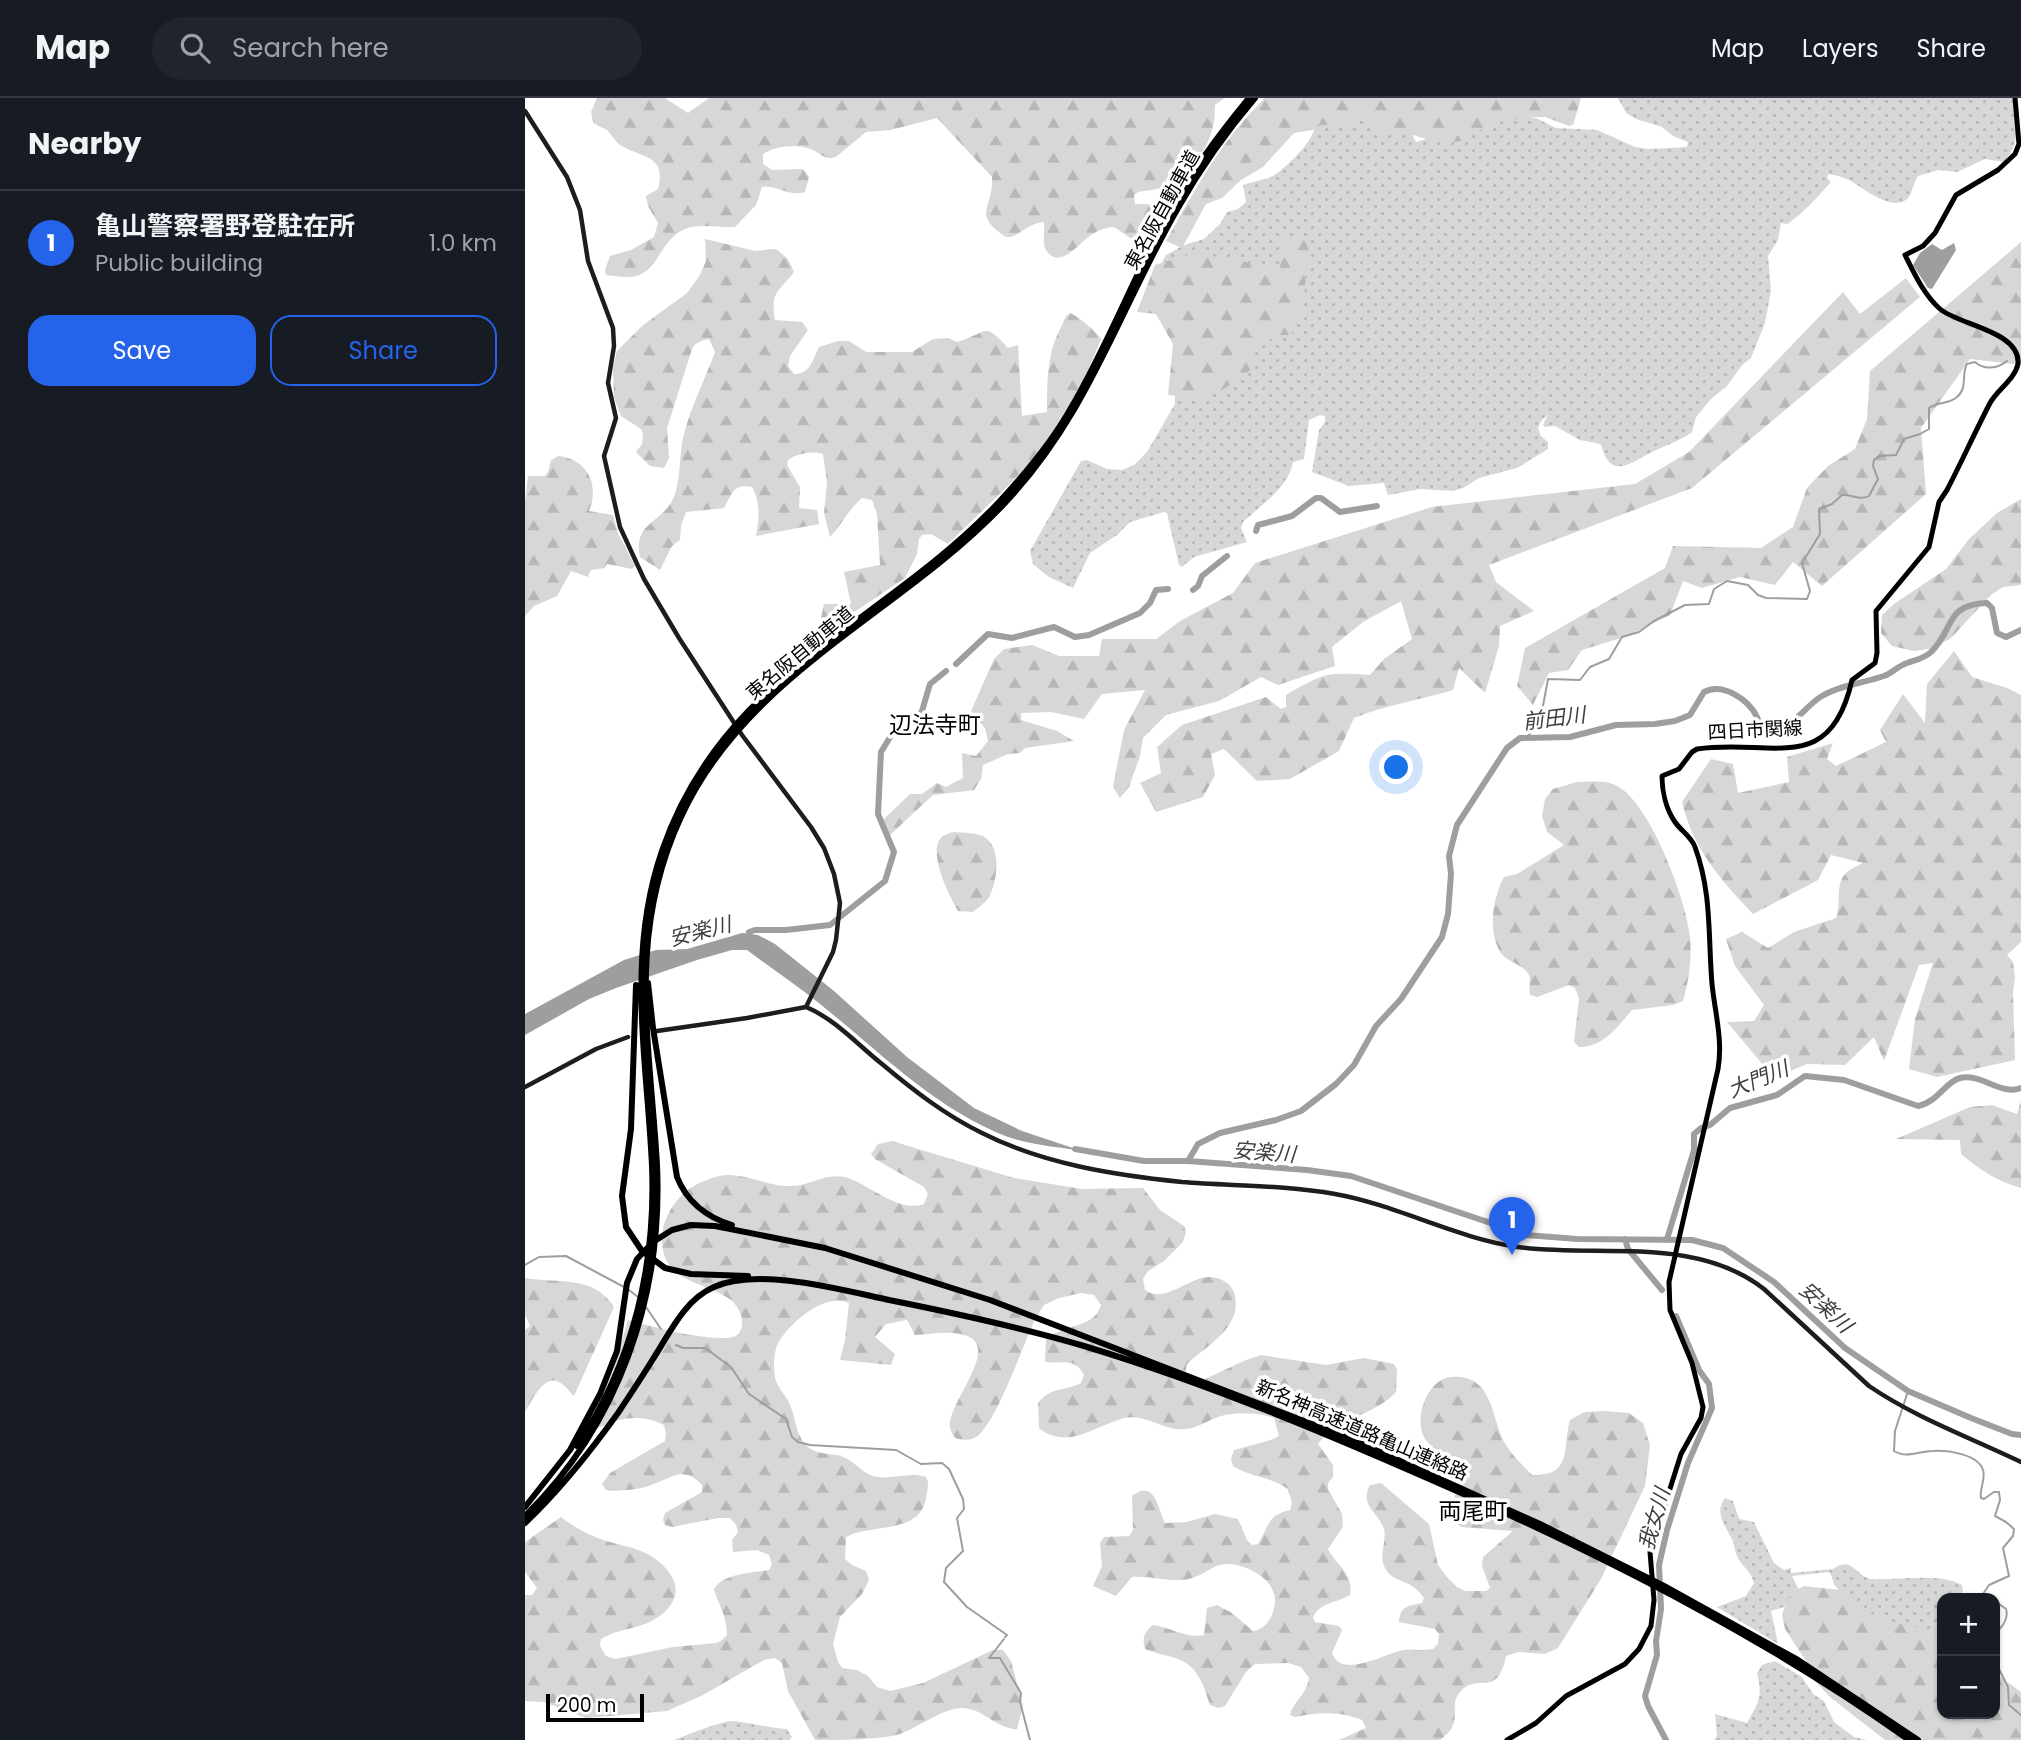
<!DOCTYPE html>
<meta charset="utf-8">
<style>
body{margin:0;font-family:Poppins,"Noto Sans JP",sans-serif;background:#20242c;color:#f1f3f6}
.controls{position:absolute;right:21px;bottom:21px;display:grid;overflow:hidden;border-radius:14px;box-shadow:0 2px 5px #0004}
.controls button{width:63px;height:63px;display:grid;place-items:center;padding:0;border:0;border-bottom:2px solid #363941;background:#171b24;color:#f1f3f6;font:35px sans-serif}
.scale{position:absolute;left:21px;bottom:18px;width:98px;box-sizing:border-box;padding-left:7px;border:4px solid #000;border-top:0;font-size:19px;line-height:24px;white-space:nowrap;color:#000;-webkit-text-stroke:5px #fff;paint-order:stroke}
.you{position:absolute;left:872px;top:670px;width:24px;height:24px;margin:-18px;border:5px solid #fff;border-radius:50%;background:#1a73e8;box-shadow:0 0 0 10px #1a73e833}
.badge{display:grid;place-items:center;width:46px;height:46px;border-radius:50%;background:#2563eb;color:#fff;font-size:23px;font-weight:700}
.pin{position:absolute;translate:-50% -58px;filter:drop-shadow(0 2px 4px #0008)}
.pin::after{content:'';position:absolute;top:37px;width:24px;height:21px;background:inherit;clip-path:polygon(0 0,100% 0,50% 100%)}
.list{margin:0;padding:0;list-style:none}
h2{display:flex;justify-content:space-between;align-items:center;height:91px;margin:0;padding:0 28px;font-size:30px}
h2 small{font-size:23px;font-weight:400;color:#9ea1a6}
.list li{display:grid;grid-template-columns:46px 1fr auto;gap:21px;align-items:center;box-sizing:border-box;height:105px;padding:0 28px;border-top:2px solid #363941}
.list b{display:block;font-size:26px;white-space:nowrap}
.list p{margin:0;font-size:23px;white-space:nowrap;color:#9ea1a6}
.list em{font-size:23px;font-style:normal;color:#9ea1a6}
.actions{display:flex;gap:14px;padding:21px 28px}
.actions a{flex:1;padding:16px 0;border:2px solid #2563eb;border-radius:21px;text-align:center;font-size:24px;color:#2563eb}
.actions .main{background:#2563eb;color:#fff}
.icon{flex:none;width:38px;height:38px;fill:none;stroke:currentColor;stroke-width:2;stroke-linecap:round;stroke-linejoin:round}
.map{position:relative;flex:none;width:1496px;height:1642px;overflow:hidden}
header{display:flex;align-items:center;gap:42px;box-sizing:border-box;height:98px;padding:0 35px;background:#171b24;border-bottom:2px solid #363941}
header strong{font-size:33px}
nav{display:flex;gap:38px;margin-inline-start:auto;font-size:24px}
.search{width:490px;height:63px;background:#20242c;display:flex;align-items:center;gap:18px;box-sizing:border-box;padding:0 24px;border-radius:38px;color:#9ea1a6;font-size:26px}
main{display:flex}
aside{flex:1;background:#171b24}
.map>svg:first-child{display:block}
.grass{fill:url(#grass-dots)}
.forest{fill:url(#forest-firs)}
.water{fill:#9e9e9e}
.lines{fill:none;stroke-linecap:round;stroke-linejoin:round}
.stream{stroke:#9e9e9e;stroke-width:2}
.river{stroke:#9e9e9e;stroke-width:6}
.secondary{stroke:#1d1d1d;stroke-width:4.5}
.primary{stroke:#000;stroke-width:5}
.motorway{stroke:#000;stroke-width:6}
.labels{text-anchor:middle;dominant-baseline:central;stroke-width:7;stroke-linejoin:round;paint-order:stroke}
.street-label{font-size:19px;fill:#000;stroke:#fff}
.water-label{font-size:21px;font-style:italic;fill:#3f3f3f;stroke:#fff}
.quarter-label{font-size:23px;fill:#000;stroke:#fff}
</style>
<header>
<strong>Map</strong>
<div class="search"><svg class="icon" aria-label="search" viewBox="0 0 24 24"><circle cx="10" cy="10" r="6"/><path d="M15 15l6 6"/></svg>Search here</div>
<nav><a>Map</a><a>Layers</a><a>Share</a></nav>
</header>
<main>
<aside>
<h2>Nearby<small></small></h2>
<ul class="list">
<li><span class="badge">1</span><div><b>亀山警察署野登駐在所</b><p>Public building</p></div><em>1.0 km</em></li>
</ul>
<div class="actions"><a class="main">Save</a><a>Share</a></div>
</aside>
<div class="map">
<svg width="1496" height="1642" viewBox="0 0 1496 1642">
<defs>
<pattern id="grass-dots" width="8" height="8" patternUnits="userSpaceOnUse" patternTransform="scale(1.75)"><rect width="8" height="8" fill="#d7d7d7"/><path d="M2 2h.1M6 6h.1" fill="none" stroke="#b7b7b7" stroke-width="1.8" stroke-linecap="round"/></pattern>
<pattern id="forest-firs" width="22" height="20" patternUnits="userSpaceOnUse" patternTransform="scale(1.75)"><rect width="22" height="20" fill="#d7d7d7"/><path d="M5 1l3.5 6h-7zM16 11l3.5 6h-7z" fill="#b7b7b7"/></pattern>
</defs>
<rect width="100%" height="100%" fill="#fff"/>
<path class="grass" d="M1093 0H1489C1492 26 1496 44 1479 64L1460 61 1432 74 1413 72 1393 78C1388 84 1388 93 1384 99 1369 117 1337 89 1324 82 1317 79 1311 77 1303 76L1302 80 1306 84C1292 99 1279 115 1262 126L1256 125 1253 142 1243 158 1246 193 1240 225 1226 260 1217 267 1202 288 1186 301 1171 319 1167 334C1155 343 1141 347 1127 354 1107 364 1085 384 1076 346L1055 342 1030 328 1020 329 1018 327 1023 316 1016 323 1013 330 1016 338 1023 344V351L992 370 954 380 938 390 928 393 896 391 863 397 859 385 824 388 787 374 794 332 800 324V318L795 317 784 322 779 361 768 364C764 389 735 408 718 424L716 430 722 444 669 459 657 469 654 467 642 415 639 414 605 424 592 437 565 455 548 490 524 479 508 466 505 453 556 363 562 362 582 371 597 372 609 367 622 354 650 306V249L625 186 641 157 659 147 679 141 695 126 702 114 713 111 721 104 718 87C729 83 747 81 755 73 767 63 791 41 790 25L839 15 887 36 891 44 985 16 1011 20 1031 30 1072 32 1110 49 1123 51 1162 49 1163 44 1148 38 1137 29 1111 21 1101 15Z
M1200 1400 1208 1403 1214 1421 1229 1424 1249 1465 1259 1472 1266 1470V1475L1308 1471C1327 1458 1329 1476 1345 1481 1372 1483 1414 1474 1437 1487L1438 1493 1432 1500H1417V1615L1318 1498 1309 1486 1305 1474 1267 1478 1275 1494 1274 1500 1259 1509 1246 1513 1253 1546 1192 1509 1221 1498 1229 1485C1226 1474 1220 1471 1214 1462 1210 1456 1210 1448 1207 1441 1200 1428 1189 1414 1200 1400Z
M1250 1563 1277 1579 1288 1596 1299 1603 1309 1624 1329 1639 1342 1642H1189L1192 1638 1190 1616 1222 1625C1234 1603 1238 1600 1232 1575L1237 1567Z
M205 1623C225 1624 242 1630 262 1631L267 1639 264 1642H149C167 1635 185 1627 205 1623Z"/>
<path class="forest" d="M72 0H140L163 15 184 0H700L690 7C690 46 674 59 651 88L613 94 609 97 610 106H620L637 109 617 148 589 129C582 129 574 132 568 136 556 142 535 174 521 152 517 145 520 131 519 124 500 126 494 140 481 139 445 114 469 112 467 79L412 20 366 32 341 34 311 59C300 62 299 58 290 53 275 45 252 47 238 56V66L247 72 278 71 284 79 280 94C264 99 253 87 237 89L231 107 210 129C194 130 175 125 160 131 137 140 134 170 114 177 104 181 91 178 81 177L80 172 85 158 106 152 129 139 133 125 123 108 121 98 133 91C141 58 121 61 97 48 91 45 87 37 82 32 77 29 72 28 68 24L66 14Z
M740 0H1056L1048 27 1044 28 1020 19H1000L966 26 935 43 919 46 875 33H855L840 18 829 21 821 27H796L788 32 769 35 738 69 716 82 697 100 681 106 657 150 641 143C672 89 694 45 740 0Z
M785 139 778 207 766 237H750L729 256 732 267 707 286 680 301 643 297 648 246 631 216 612 214 630 167 669 155 755 170 758 141Z
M180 141 230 153 251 151 263 161 269 174C254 194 245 193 250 222L277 224 283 232 265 258 263 268 269 276C285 277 288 261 294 249L313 243H324L341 254H387L408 241 423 240 432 244C463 235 458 222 483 250L493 247 497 318 522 314C522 294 522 275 526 256 528 244 536 230 541 218L545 215C553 218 572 234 576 241 559 283 537 329 507 362 481 392 451 418 423 446L406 436 397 437 394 441 392 456 380 480 292 539 299 506H326L319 474 355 467 352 416 347 402 337 400C324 411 317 426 305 439L299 415 302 384 298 356C289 352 270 356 263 362L262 367 275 389 274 410 292 412 294 426 231 438C234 421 236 404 227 389 208 385 207 396 199 410L161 414 156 428 155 442 147 448 135 472 115 459C108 424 136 426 148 401 156 386 154 354 159 336 166 309 180 281 190 254L184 241C177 242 170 245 167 251L142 330 144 360 139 370 125 368 111 354 117 346 118 336 116 331 96 318 89 299 88 270 92 253 117 228 162 195 175 177 181 163Z
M1496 144V267L1445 261 1396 330 1401 396 1297 488 1268 464 1250 487 1215 479 1177 490 1158 483 1145 517 1102 538 1057 552 1043 572 1024 575 1008 607 992 588 1000 550 1140 470 1148 448 1236 450 1268 429 1282 390 1303 368 1330 351 1342 321 1345 273Z
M1381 180 1395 199 1167 390 964 467 971 484 1009 513 975 528 974 548 960 595 934 570 928 592C895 602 861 607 829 620L814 653 765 681 732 683 699 651 686 656 690 677 678 699 631 714 615 685 636 675 632 649 657 627 741 599 756 611 761 609V597C799 575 801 574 845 577L859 561 887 541 876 503 838 524 807 549 810 568 753 587 736 579 694 603 641 617 618 640 615 658 604 689 595 700 588 689 599 632 620 592 577 596 559 621 526 614 496 615V622L532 633 549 643 500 650 495 655 483 656 458 667 456 681 449 692 408 697 364 738 359 721 385 696H397L412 685 421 689 438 680 437 655 451 658 463 643 460 630 446 613 469 561 479 551 507 547 534 558H574L577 541H631L655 523 708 495 730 465 907 409 1110 386 1164 354 1318 194 1335 216Z
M33 358C62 361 75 386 64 413L88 417 93 435 110 468 107 471 82 466 80 470 66 472 63 479 46 473 32 498 9 508 0 518V404L3 378H20L23 374 26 362Z
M1496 401V487L1478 489 1467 496 1425 541 1404 551 1389 553 1367 548 1356 535 1357 517 1369 506 1421 471 1444 441 1472 415Z
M1429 553 1447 579 1482 590 1496 597V844L1482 857 1488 864 1490 880 1488 894 1490 962 1412 979 1384 971 1390 921 1408 865 1394 867 1359 963 1349 939 1320 967 1282 966 1249 980 1202 924 1229 923 1239 907 1210 868 1201 841 1217 834 1243 850 1269 834 1311 820C1317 805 1309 785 1322 774 1327 770 1333 768 1338 765L1306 757 1293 782 1228 816C1195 781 1168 751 1157 704L1186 661 1208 666 1213 695 1264 684 1262 659 1308 645 1302 661 1311 668 1361 644 1355 632 1378 596 1400 625 1402 586Z
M1052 684C1063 684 1080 682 1090 687 1124 701 1162 804 1165 839 1167 859 1164 883 1158 903L1148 907 1107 912C1092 929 1079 949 1054 949L1049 944 1054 901 1050 890 1044 887 1012 899 1005 897C1004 892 1005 885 1005 880 1002 867 983 865 976 855 962 834 968 799 979 779L992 776 1039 747 1022 734 1017 718 1020 701 1028 691Z
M429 734C439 735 453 734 461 740 477 753 472 783 464 799 461 805 453 809 448 814L433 813C425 799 400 751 418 738 419 737 427 734 429 734Z
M1496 1003V1090C1472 1083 1455 1072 1436 1056L1435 1042 1371 1041 1445 1009 1467 1007 1492 1016Z
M367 1043 489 1080 557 1091 618 1090 635 1112 659 1128 661 1134 658 1144 639 1163 623 1173 618 1181 620 1192C644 1209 670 1168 697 1182 705 1186 708 1190 710 1198 717 1230 680 1249 662 1266L660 1277 678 1282 721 1262 736 1257 801 1267 839 1260 869 1266 872 1272 871 1294C849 1318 813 1319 793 1346L808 1367V1379L803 1385V1391L817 1416 818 1429 803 1451C811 1467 829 1476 825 1497 812 1505 794 1504 788 1520L790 1524 814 1528 817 1532 807 1555C816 1582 860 1555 879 1552 888 1551 898 1553 908 1551L913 1546 914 1536 910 1531 874 1524C875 1508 883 1508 897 1505L899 1500C896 1496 892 1491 887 1488 878 1482 865 1481 860 1470 853 1458 862 1444 859 1431 853 1413 834 1409 845 1387L856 1385 904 1426 913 1467 921 1478 932 1489 940 1493H961L965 1490 957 1468 958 1459 988 1433 936 1429C917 1415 934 1398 933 1380 931 1360 903 1354 897 1334 891 1314 904 1281 926 1279 968 1276 966 1318 979 1344 986 1356 997 1367 1007 1377 1048 1378 1037 1351 1045 1322L1059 1314 1079 1313 1104 1315 1118 1325 1125 1347 1120 1388 1076 1481 1033 1550 1020 1556 993 1554 981 1558C972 1602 954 1573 935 1594 922 1608 941 1624 915 1642H814L841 1630 837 1622C814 1613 794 1614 770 1619L765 1617C769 1602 781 1598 784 1580L776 1569 763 1565 730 1566 721 1574 700 1608 693 1610 685 1607C679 1589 674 1569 653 1561 643 1557 631 1556 620 1551 617 1540 619 1534 628 1527 646 1529 661 1541 679 1537L682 1510 692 1507 707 1515 728 1533C736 1532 741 1527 745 1521 760 1493 739 1474 712 1467 690 1462 684 1475 667 1480 648 1486 626 1477 607 1479L591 1498 568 1488 577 1468 575 1445 579 1439 604 1438 608 1432 607 1398C630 1380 633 1411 640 1425L662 1424 690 1416 713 1421 722 1442 727 1447 733 1446C745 1427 741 1418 765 1412L767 1405 763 1391C744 1378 725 1379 708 1368L706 1361 709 1352 746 1342 754 1338 749 1320C733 1314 713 1314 696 1318 684 1321 674 1330 661 1331 640 1334 621 1315 599 1320 570 1328 542 1353 514 1330L513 1305C527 1288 538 1294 556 1285L559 1277C550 1259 537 1266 520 1264L521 1242C539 1225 569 1231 576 1207L569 1197 556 1195 534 1200 519 1207 510 1221C499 1245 471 1326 451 1339 444 1343 437 1342 430 1340 428 1337 426 1334 425 1330 420 1306 483 1244 435 1236 421 1233 404 1236 390 1237L382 1222 361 1226 350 1239 370 1256 366 1267 315 1262 320 1242 324 1205C301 1195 270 1221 257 1239 250 1247 249 1259 249 1269 249 1292 262 1294 267 1312 272 1328 273 1346 290 1353 299 1357 311 1355 321 1360 330 1365 338 1375 348 1378 363 1383 383 1373 401 1379 405 1386 402 1392 401 1400 395 1437 346 1425 321 1439L320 1461 327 1467 341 1473 344 1482 337 1496 315 1519 308 1546 313 1564 317 1570 332 1572 343 1578 352 1589 365 1593 398 1585 468 1552H478L486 1563 498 1608 492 1631C471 1631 458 1610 437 1610 417 1610 392 1631 372 1637 346 1642 317 1642 290 1642L263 1593 257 1565 250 1560 239 1562 178 1597 142 1613 61 1620 19 1604 0 1603V1497H7L12 1490 0 1474V1444L36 1419C48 1428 59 1435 73 1440 90 1447 115 1449 129 1460 152 1476 160 1498 136 1517 117 1532 96 1529 76 1541L75 1548 81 1558 90 1561 148 1549 191 1545 196 1543 202 1537C202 1517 194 1509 189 1491 199 1475 227 1475 244 1472L247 1466 244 1457 232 1452 208 1454 207 1442 213 1434 211 1427 205 1420H193L147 1429 140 1427 138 1422 140 1415 177 1394V1387C158 1367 147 1380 126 1387 114 1392 100 1392 87 1393L81 1392 77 1386 85 1375 140 1343 141 1336 139 1327C126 1320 109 1318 94 1322 82 1326 69 1334 55 1329L80 1282 88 1274 103 1222C128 1229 183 1244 208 1239 213 1238 216 1233 217 1228 218 1219 214 1210 208 1204 200 1195 169 1186 156 1178 124 1157 136 1112 163 1092 169 1087 179 1083 187 1080 213 1070 237 1088 264 1088 286 1089 303 1072 326 1081 346 1089 376 1115 399 1106L403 1096 399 1089 350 1061 346 1056 353 1046Z
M0 1180C33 1186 68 1176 89 1209L49 1298C45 1295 42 1289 37 1286 20 1272 7 1303 0 1314V1232L5 1228 0 1217Z
M1279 1488 1316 1492C1330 1506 1343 1517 1363 1523 1382 1528 1400 1529 1417 1539V1616H1470V1575L1496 1594V1642H1360L1305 1599 1287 1580 1281 1563 1260 1531 1257 1517 1263 1500 1269 1493Z"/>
<path class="water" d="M1429 145 1431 152 1407 191 1403 190 1388 167 1395 155 1407 146 1417 152Z
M217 835 233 837 250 846 309 893 382 959 449 1010 497 1033 557 1053C533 1049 506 1047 483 1039 410 1011 355 954 295 906 271 887 246 870 222 852H207L172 862 91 890 64 901 0 937V916L99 862 131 852 162 851Z"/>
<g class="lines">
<path class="stream" d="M1002 639 1015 624 1023 581 1055 582 1065 569 1084 561 1097 539 1114 534 1129 523 1160 507 1184 506 1189 491 1202 483 1223 487 1233 497 1241 500 1282 501 1285 493 1277 465 1295 436 1294 411 1307 406 1317 397C1327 396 1335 403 1344 398L1353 381 1348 368 1349 362 1354 358 1371 357 1379 341 1395 336 1404 331V310C1412 304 1425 306 1432 299 1443 290 1436 276 1442 266L1450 264C1459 272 1472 271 1482 263
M0 1167 14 1159 41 1158 99 1189
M104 1192 113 1199
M121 1209 136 1231
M151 1247 158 1250H180L206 1269 224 1296 261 1321 267 1339 273 1344 285 1347 371 1352 396 1366 417 1365 424 1371 438 1401 439 1411 432 1420 438 1453 421 1470 419 1484 442 1509 482 1537 480 1539
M1383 1293 1370 1333 1369 1353C1382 1361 1394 1353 1408 1353 1422 1352 1453 1356 1458 1372 1461 1382 1454 1391 1456 1400L1459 1401 1469 1394H1474L1475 1402 1470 1418 1481 1424 1489 1431 1488 1438 1478 1450 1484 1478 1464 1487 1458 1496 1460 1500
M1470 1503 1481 1511C1484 1521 1477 1529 1470 1536
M479 1541 464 1560H475L496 1595 495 1604 505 1642
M1470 1563 1483 1589 1484 1607 1496 1617"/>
<path class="river" d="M731 433 733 427 767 418 791 400H796L815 414 852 408
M668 492 673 488 677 478 702 458
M431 566 463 536 487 540 529 529 550 539 564 537 615 515 625 505 631 492 643 491
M223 839 224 834 230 832H261L305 827 360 783 369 754 353 716 356 654 367 636 390 623 397 613 405 586 421 573
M550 1051 619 1063H663L782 1072 826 1078 1001 1137 1052 1141 1167 1142 1198 1150 1249 1184 1320 1250 1383 1293 1446 1320 1487 1336 1496 1337
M663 1063 673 1046 695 1035 751 1022 776 1013 811 986 829 967 851 928 876 901 917 839 923 816 926 776 924 758 932 727 982 650 995 640 1045 639 1091 627 1130 626 1150 623 1165 617 1179 594C1198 584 1224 602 1232 619 1235 625 1235 630 1240 635 1264 637 1279 608 1297 598 1315 587 1339 585 1359 578 1367 575 1373 568 1382 565 1390 562 1399 561 1406 554 1429 532 1420 506 1462 505L1467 510 1472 535 1481 539 1496 532
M1100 1141 1103 1151 1137 1192
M1142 1141 1169 1052V1036L1176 1030 1185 1027 1205 1010 1252 997 1280 978 1319 982 1393 1008C1413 1004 1420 984 1435 980 1456 975 1477 998 1496 990
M1141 1642 1123 1608 1120 1598 1132 1557 1131 1543 1136 1511 1134 1467 1142 1432 1163 1365 1187 1310 1184 1286 1174 1272 1151 1218"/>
<path class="secondary" d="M0 13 42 79 55 112 63 163 88 230 89 248 83 285 91 320 79 358 95 429 119 481 154 540 217 637 286 729 299 750 309 776 315 805 311 842 308 854 281 909C310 921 333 947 357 966 388 992 420 1017 457 1035 518 1066 589 1077 657 1084 708 1088 759 1087 810 1096 872 1107 930 1140 993 1149 1074 1160 1170 1137 1239 1191L1344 1288C1391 1320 1444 1339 1496 1364
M132 933 222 920 281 909
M0 989 71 951 103 939"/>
<path class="primary" d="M982 1642 1011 1625 1041 1598 1100 1566 1114 1551 1126 1528 1129 1502 1125 1454 1156 1356 1176 1320 1178 1309 1167 1265 1145 1212 1144 1184 1193 971C1198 942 1190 915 1187 886 1183 839 1187 795 1170 749 1166 738 1156 733 1150 724 1141 711 1137 693 1137 678L1154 671 1167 654 1172 651C1246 640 1305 680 1327 582L1350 565 1352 555 1351 513 1404 449 1414 404 1422 392C1437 363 1450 334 1465 305 1472 292 1490 281 1493 266 1496 233 1433 227 1415 211 1399 197 1389 175 1380 157L1398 148 1410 135 1431 97 1473 72 1490 56 1494 46 1490 0"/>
<path class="motorway" d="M123 885 128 930 152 1079C162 1104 181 1119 207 1127
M111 887 106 1031 97 1098 101 1129 117 1153 140 1170 166 1176 223 1178
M52 1348C108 1265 131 1167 127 1068 122 962 101 857 137 753 198 575 356 529 474 404 501 375 527 344 546 310 584 245 610 175 646 111 668 71 695 35 724 0
M0 1409 45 1352 75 1296 92 1253 102 1185 112 1161 128 1144 147 1132 166 1127 190 1128 300 1150 465 1202 831 1343 1015 1426 1139 1488 1273 1562 1393 1642
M0 1418C94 1326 138 1198 132 1067 125 944 101 837 156 719 222 575 375 516 479 406 564 316 593 214 653 110 675 71 701 34 730 0
M0 1425C35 1392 65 1354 93 1315 105 1297 117 1279 128 1261 145 1235 159 1202 189 1189 234 1169 317 1192 364 1202 429 1215 495 1229 559 1248 688 1287 812 1340 934 1394 1090 1464 1244 1542 1384 1642"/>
</g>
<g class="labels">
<g class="street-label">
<text transform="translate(637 112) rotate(-61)">東名阪自動車道</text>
<text transform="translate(275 555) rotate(-40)">東名阪自動車道</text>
<text transform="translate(1230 632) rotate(-3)">四日市関線</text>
<text transform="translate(837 1332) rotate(23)">新名神高速道路亀山連絡路</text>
</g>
<g class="water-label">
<text transform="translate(1029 620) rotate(-7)">前田川</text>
<text transform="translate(175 833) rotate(-14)">安楽川</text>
<text transform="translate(1233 981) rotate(-22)">大門川</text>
<text transform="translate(739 1054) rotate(4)">安楽川</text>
<text transform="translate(1301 1209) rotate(43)">安楽川</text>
<text transform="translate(1129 1421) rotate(-74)">我女川</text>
</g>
<g class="quarter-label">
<text x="410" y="627">辺法寺町</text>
<text x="948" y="1413">両尾町</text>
</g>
</g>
</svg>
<div class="controls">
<button>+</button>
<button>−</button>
</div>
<div class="scale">200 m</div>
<div class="you"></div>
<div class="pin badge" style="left:987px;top:1157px">1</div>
</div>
</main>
